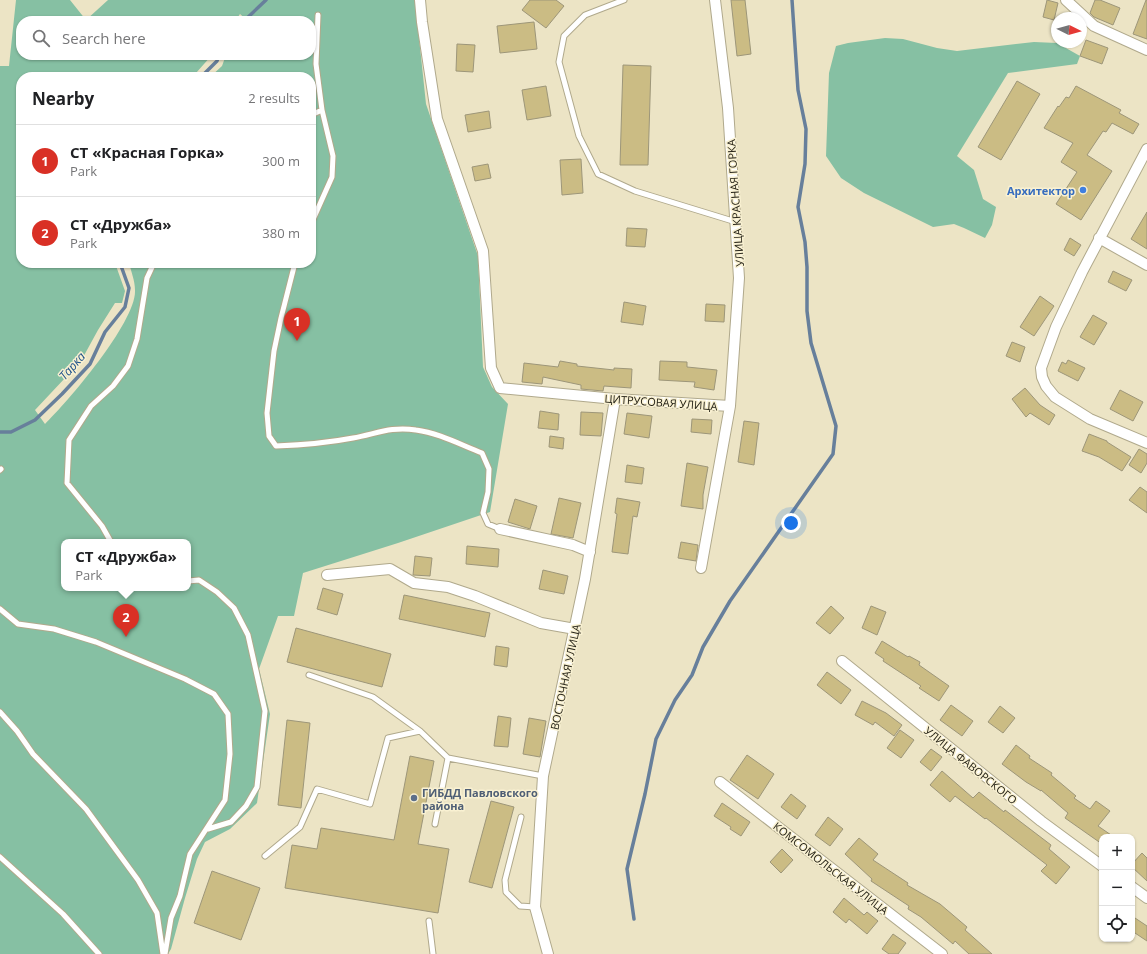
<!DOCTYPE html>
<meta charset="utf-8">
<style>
body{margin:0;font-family:"Open Sans",sans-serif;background:#f2f2f2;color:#202124}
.controls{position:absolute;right:12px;bottom:12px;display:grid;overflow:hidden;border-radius:8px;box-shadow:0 1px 3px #0004}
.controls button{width:36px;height:36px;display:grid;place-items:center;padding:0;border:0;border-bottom:1px solid #e0e0e0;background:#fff;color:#202124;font:20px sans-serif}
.compass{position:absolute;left:1051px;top:12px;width:36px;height:36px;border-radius:50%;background:#fff;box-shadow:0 1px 3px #0004;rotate:95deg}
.you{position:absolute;left:791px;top:523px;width:14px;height:14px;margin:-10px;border:3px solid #fff;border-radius:50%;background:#1a73e8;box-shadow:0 0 0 6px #1a73e833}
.badge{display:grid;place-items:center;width:26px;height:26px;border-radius:50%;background:#d93025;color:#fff;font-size:13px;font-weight:700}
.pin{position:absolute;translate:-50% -33px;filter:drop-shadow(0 1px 2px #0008)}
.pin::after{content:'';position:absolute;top:21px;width:14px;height:12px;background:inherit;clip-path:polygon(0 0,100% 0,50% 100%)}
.popup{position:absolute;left:61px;top:539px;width:130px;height:52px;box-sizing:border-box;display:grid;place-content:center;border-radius:8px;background:#fff;filter:drop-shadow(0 1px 3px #0005);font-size:13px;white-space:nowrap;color:#757577}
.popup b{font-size:15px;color:#202124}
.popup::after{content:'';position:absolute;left:50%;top:100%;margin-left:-8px;border:8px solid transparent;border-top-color:#fff}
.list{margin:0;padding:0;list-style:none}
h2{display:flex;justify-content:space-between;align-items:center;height:52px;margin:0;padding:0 16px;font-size:17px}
h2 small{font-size:13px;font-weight:400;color:#757577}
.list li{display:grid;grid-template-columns:26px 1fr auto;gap:12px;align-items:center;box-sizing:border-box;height:72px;padding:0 16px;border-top:1px solid #e0e0e0}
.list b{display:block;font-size:15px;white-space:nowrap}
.list p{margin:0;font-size:13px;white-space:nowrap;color:#757577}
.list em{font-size:13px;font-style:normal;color:#757577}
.icon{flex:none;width:22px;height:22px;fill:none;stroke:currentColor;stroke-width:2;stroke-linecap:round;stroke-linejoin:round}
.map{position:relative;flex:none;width:1147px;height:954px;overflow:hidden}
.search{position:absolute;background:#fff;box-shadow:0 1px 3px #0004;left:16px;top:16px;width:300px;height:44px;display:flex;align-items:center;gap:10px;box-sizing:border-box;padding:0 14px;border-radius:16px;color:#757577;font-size:15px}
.panel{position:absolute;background:#fff;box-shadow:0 1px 3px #0004;left:16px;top:72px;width:300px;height:196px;border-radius:16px}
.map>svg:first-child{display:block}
.green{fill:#86c0a3;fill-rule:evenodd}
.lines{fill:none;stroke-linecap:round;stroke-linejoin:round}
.stream{stroke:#677f9b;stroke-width:3.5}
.building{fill:#cbbc84;stroke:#9d9679}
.lane-casing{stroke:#b0a98c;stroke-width:7}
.street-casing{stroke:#b0a98c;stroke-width:12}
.lane{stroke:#fff;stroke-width:5}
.street{stroke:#fff;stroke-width:10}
.shop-dot{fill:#3f7fe0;stroke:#f9f1d2;stroke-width:1.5}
.service-dot{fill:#5c6f8a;stroke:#f9f1d2;stroke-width:1.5}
.labels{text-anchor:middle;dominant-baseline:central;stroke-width:3;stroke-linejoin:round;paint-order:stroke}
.shop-label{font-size:11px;font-weight:bold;fill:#366cbe;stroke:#f9f1d2;text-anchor:end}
.street-label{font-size:11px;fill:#252217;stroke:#f9f1d2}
.service-label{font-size:11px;font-weight:bold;fill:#4e5e75;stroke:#f9f1d2;text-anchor:start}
.water-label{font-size:12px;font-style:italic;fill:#20538a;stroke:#f9f1d2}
</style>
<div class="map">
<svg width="1147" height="954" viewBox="0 0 1147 954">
<rect width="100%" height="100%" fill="#ece4c5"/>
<path class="green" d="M13 0H70L86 20 108 0H415L426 104 478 256 483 367 492 387 508 404 490 512 398 543 303 573 294 616H278L259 669 270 714 257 803 230 829 205 842 197 859 185 898 171 949 168 954H0V66H9L16 0ZM240 14 248 21H311V55H226L222 66 210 77H311V263H129C131 271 135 281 135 290 137 321 68 402 45 424L35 410 81 361 98 330 115 303H122L125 291 115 263H21V77H180L196 73 212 55H21V21H235ZM64 542H188V588H64Z
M885 38 903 39 937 48 957 51 1034 42 1057 43 1080 56 1077 64 1008 73 957 156 974 170 983 199 996 207 992 225 985 238 964 228 954 224 933 227 864 193 841 178 826 156 829 73 836 46 848 43Z"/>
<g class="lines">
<path class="stream" d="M244 21 266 0
M201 77 217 61 219 55
M0 432H11L35 420 62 394 90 364 105 332 125 307 129 288 120 263
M634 919 627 869 645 794 656 739 675 700 692 675 703 647 730 601 833 454 836 426 811 343 807 311V267L805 242 798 207 805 164 806 129 798 90 792 0"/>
</g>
<path class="building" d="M530 0H556L564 6 546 28 522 10Z
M731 0H745L751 54 737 56Z
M1047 0 1058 3 1054 20 1043 17Z
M1095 0H1100L1120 8 1113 25 1094 17 1090 13Z
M1146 0H1147V39L1133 34Z
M534 22 537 49 500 53 497 26Z
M1086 40 1108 48 1102 64 1080 56Z
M457 44 475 45 473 72 456 71Z
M623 65 651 66 648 165H620Z
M1017 81 1040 94 1001 160 978 147Z
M546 86 551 116 527 120 522 90Z
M1076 86 1121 110 1119 113 1139 124 1133 134 1112 123 1106 132 1103 131 1087 155 1112 171 1081 220 1056 204 1077 172 1061 162 1073 143 1044 128 1058 106 1059 107 1066 97 1069 98Z
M489 111 491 128 468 132 465 115Z
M581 159 583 193 562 195 560 160Z
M488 164 491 178 475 181 472 167Z
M1147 212V249L1131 239Z
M627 228 647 229 645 247 626 246Z
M1070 238 1081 245 1074 256 1064 250Z
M1113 271 1132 280 1126 291 1108 282Z
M1040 296 1054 306 1034 336 1020 327Z
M624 302 646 306 643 325 621 322Z
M706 304 725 305 724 322 705 321Z
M1093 315 1107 323 1094 345 1080 337Z
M1012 342 1025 347 1020 362 1006 356Z
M1068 360 1085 368 1078 381 1058 371 1062 362 1066 364Z
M560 361 577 364V366L614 370V368L632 369 631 388 604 386 603 391 581 389V385L543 377 542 384 522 382 524 363 558 367Z
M660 361 687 362V367L717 370 714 390 694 387 695 382 659 380Z
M1025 388 1040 405 1055 415 1049 425 1030 413 1026 417 1012 399Z
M1120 390 1143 402 1133 421 1110 409Z
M540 411 559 414 558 430 538 428Z
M581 412 603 413 601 436 580 435Z
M627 413 652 416 649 438 624 434Z
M692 419 712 420 711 434 691 432Z
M744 421 759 423 754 465 738 462Z
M1089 434 1107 441V442L1131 457 1122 471 1099 457 1082 451Z
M550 436 564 438 563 449 549 447Z
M1139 449 1147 454V463L1141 473 1129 465Z
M687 463 708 467 703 495V509L681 506Z
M627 465 644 468 642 484 625 482Z
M1140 487 1147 492V513L1129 500Z
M559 498 581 503 573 538 551 534Z
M617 498 640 502 637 517 633 516 628 554 612 552 617 514 615 513Z
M515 499 537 506 530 529 508 522Z
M681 542 698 545 696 561 678 558Z
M467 546 499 549 498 567 466 564Z
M415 556 432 558 430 576 413 575Z
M543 570 568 576 564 594 539 589Z
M323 588 343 594 337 615 317 609Z
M404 595 490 613 485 637 399 619Z
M831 606 844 618 830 634 816 623Z
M871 606 886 612 877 635 862 628Z
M296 628 391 654 382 687 287 662Z
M882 641 908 657 909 656 920 662 919 665 949 686 939 701 919 688 921 686 883 661 884 659 875 653Z
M496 646 509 648 507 667 494 665Z
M827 672 851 690 841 704 817 685Z
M862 701 886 713 902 725 894 736 875 722 873 725 855 715Z
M951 705 973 721 962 736 940 720Z
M1000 706 1015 718 1003 733 988 722Z
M498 716 511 718 508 747 494 746Z
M529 718 546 721 540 757 523 754Z
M287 720 310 723 301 808 278 805Z
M900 730 914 740 901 758 887 748Z
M1016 745 1030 756 1029 758 1052 773 1051 775 1076 796 1074 798 1090 809 1096 801 1110 811 1098 826 1114 837H1102V844L1065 818 1068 813 1041 790V791L1026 782 1002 764Z
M931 749 942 757 931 771 920 762Z
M747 755 774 774 758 799 730 780Z
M410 756 434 761 418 844 449 849 438 913 285 888 292 845 317 849 321 828 394 840Z
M942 771 973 798 979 792 1004 812 1005 810 1051 845 1049 849 1070 867 1056 884 1041 871 1047 865 986 818 985 819 955 796 950 802 930 785Z
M791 794 806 806 797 819 781 807Z
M491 801 514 807 492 888 469 882Z
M722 803 750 822 741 836 730 829 731 827 714 816Z
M828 817 843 829 830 846 815 835Z
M859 838 878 854 873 860 908 883 907 885 940 904 967 927 965 930 992 954H969L955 941 953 944 921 917 908 909 909 906 871 881 872 879 845 854Z
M782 849 793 860 781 873 770 862Z
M1142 853 1147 858V881L1132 867V864Z
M212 871 260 888 241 940 194 923Z
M844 898 864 915 867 912 878 921 867 934 849 919 846 923 833 912Z
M1132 916 1147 926V941L1132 931Z
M893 934 906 943 898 954H889L882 949Z"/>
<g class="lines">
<defs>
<path id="lane" d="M624 0 585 15 564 36 559 62 579 136 598 174 635 191 736 222
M311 115 322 110 316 64 318 15
M311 224 332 177 333 156 322 110
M295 263 281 318 274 351 267 413 269 436 276 446C302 445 327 443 353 438 376 434 391 426 416 430 439 433 461 445 482 453L489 469 488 492 483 513 488 524 500 529
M0 470 1 469
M111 542 102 526 67 483 69 440 91 406 113 386 128 366 137 339 147 278 154 263
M188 581 199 580 217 592 234 608 248 635 265 711 257 787 246 806 231 822 208 829
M0 609 18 624 54 629 96 642 185 679 214 694 228 714 230 754 225 800 190 854 180 896 171 918 165 954
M309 675 373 697 420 731 448 758
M0 712 17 731 33 754 86 809 138 880 157 913 163 954
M521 817 505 880 506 892 520 906 535 907
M435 824 448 758 543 776
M265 856 300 827 317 789 370 804 388 738 420 731
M0 857 63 914 99 954
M429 921 433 954"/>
<path id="street" d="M420 0 422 22 437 119 483 251 491 368 500 388 615 399 730 406 701 568
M715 0 728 108 739 278 730 406
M1066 0 1094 26 1147 50
M1147 149 1082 272 1056 327 1041 368 1042 377 1046 386 1055 397 1090 419 1147 443
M1099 238 1147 265
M500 529 573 545 590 552
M327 575 390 569 414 583 448 587 475 596 541 623 575 629
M842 661 1041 821 1102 866
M720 782 942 954
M1132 887 1147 898
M548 954 535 907 543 776 585 579 615 399"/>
</defs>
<use href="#lane" class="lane-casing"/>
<use href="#street" class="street-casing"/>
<use href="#lane" class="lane"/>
<use href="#street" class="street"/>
</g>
<circle class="shop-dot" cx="1083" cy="190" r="4"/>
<circle class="service-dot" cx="414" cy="798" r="4"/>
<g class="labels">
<g class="shop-label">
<text x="1075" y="190">Архитектор</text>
</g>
<g class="street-label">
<text transform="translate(735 203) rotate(-94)">УЛИЦА КРАСНАЯ ГОРКА</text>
<text transform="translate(661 402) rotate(4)">ЦИТРУСОВАЯ УЛИЦА</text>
<text transform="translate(565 677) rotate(-78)">ВОСТОЧНАЯ УЛИЦА</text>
<text transform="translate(971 765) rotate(39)">УЛИЦА ФАВОРСКОГО</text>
<text transform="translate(831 868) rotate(38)">КОМСОМОЛЬСКАЯ УЛИЦА</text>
</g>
<g class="service-label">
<text x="422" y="792">ГИБДД Павловского<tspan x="422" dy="13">района</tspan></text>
</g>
<g class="water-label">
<text transform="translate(72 366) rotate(-49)">Тарка</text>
</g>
</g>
</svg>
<div class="controls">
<button>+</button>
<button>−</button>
<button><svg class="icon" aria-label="locate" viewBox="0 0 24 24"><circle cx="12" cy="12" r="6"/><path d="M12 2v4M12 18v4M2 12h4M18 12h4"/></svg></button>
</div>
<svg class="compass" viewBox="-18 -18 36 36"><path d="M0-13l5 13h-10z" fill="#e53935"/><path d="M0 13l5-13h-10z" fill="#757577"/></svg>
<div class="you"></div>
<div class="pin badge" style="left:297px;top:341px">1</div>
<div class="pin badge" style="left:126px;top:637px">2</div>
<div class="popup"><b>СТ «Дружба»</b>Park</div>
<div class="search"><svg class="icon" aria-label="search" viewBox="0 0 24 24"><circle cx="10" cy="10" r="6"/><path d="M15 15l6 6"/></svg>Search here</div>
<section class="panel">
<h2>Nearby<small>2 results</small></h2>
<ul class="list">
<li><span class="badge">1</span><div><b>СТ «Красная Горка»</b><p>Park</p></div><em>300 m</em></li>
<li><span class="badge">2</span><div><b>СТ «Дружба»</b><p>Park</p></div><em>380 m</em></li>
</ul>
</section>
</div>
